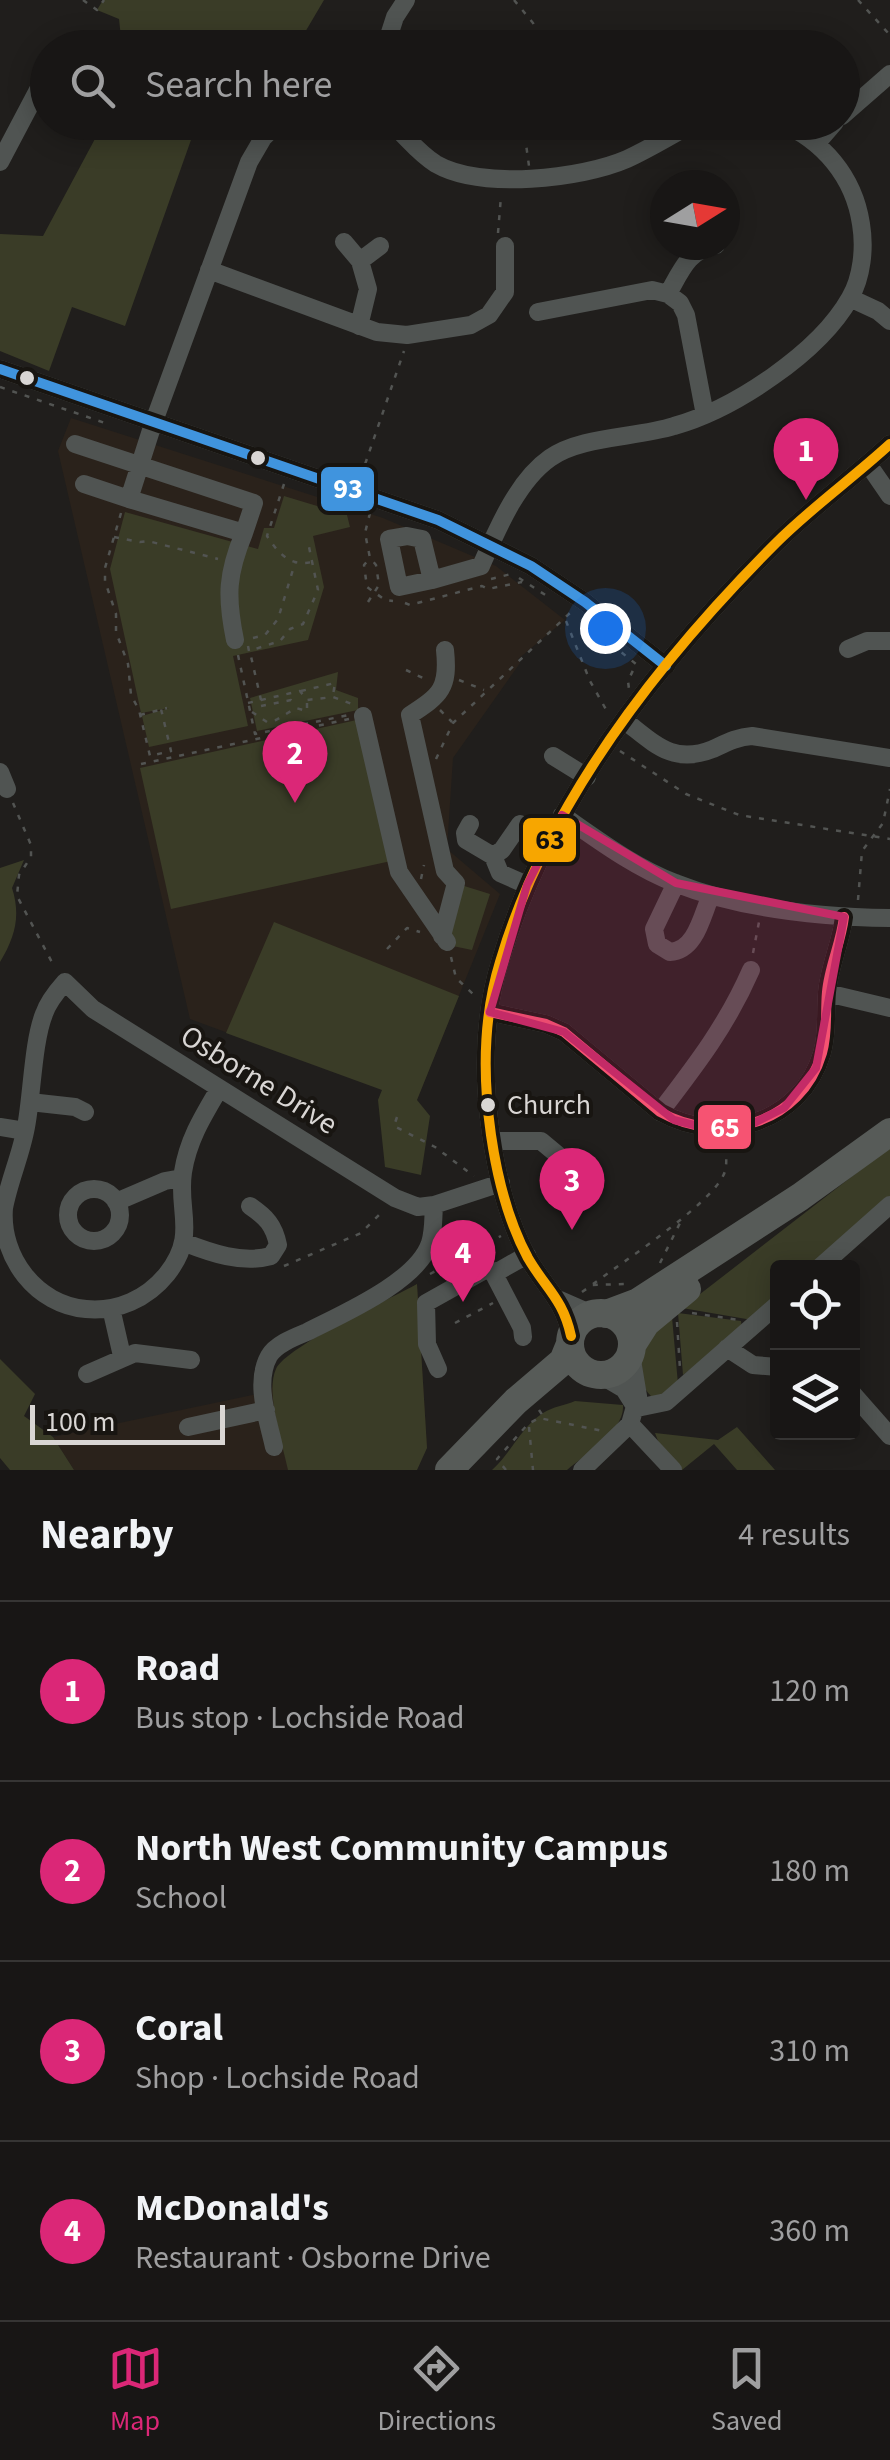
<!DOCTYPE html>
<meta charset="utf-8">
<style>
body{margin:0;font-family:"Source Sans 3",sans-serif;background:#252322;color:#f1f3f6}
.controls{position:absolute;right:30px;bottom:30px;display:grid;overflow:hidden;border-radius:10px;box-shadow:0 5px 25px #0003}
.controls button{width:90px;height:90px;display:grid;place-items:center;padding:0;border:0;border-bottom:2px solid #363534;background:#181615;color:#f1f3f6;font:50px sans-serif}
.compass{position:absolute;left:650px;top:170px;width:90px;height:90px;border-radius:50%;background:#181615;box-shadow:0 5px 25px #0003;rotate:79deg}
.scale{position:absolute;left:30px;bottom:25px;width:195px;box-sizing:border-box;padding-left:10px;border:5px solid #d9d6d4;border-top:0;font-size:28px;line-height:35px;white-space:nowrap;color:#d9d6d4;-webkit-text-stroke:8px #181511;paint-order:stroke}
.you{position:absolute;left:605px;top:628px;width:35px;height:35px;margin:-25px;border:8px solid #fff;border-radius:50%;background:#1a73e8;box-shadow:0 0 0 15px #1a73e833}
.badge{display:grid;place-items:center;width:65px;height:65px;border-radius:50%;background:#db2777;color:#fff;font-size:32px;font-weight:700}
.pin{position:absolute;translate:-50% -82px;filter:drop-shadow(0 2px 5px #0008)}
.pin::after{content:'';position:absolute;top:52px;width:35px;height:30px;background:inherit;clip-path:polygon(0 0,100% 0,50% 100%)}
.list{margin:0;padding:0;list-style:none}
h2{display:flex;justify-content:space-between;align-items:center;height:130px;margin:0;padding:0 40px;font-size:42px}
h2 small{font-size:32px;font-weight:400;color:#9f9fa0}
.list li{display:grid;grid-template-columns:65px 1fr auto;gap:30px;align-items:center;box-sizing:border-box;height:180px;padding:0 40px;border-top:2px solid #363534}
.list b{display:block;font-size:38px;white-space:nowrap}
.list p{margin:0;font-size:32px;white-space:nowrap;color:#9f9fa0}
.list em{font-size:32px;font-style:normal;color:#9f9fa0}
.icon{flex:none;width:55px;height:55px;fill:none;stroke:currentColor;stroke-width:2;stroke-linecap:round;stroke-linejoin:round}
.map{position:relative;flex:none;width:890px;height:1470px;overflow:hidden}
.search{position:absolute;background:#181615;box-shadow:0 5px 25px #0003;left:30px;right:30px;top:30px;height:110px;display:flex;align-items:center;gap:25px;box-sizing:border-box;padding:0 35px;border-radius:55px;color:#9f9fa0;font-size:38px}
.sheet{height:850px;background:#181615}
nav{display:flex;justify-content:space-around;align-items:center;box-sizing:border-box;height:140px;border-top:2px solid #363534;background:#181615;font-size:28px;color:#9f9fa0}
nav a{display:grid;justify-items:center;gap:5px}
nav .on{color:#db2777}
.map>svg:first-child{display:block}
.built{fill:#2a221b}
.green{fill:#3a3c27}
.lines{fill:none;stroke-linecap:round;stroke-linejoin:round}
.path{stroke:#525452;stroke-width:2.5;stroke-dasharray:5 8;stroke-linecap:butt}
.minor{stroke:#505452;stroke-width:18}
.highway{stroke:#575b58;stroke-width:28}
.bus-1-casing{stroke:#181511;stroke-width:18}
.bus-2-casing{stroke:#181511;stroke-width:18}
.bus-3-casing{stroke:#181511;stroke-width:18}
.bus-1{stroke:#4094de;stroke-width:10}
.bus-2{stroke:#f7a600;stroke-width:10}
.bus-3{stroke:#f65372;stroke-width:10}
.marked{fill:#c42b67;fill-opacity:0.2;stroke:#c42b67;stroke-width:8;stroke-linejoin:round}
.bus-dot{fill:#d9d6d4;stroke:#181511;stroke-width:4}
.labels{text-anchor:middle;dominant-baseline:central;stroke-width:8;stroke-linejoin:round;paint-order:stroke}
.bus-label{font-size:28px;fill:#d9d6d4;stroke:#181511;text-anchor:start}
.street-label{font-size:30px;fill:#d9d6d4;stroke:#181511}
.line-badge{stroke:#181511;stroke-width:4}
.badge-label{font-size:28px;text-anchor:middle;font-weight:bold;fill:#fff}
.pale-badge-label{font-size:28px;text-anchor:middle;font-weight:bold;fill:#111}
</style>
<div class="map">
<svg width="890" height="1470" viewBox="0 0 890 1470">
<rect width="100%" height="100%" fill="#201e1c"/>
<path class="built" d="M71 418 383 518 496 566 565 620 518 659 520 663 453 758 447 849 500 894 416 1102 190 1019 58 451Z
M417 1284 427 1448 409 1470H74L53 1437 271 1391 276 1369 299 1349Z"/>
<path class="green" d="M103 0H324L301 39 263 48 122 47 119 19 97 10Z
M104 122 197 123 125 326 72 307 49 371 0 351V234L43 236Z
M284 496 347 515 350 527 313 536 324 587 308 640 233 656 248 726 149 747 142 716 169 708 141 713 110 569 125 512 258 549 264 528H274Z
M338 672 336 690 358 698V710L257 731 250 698Z
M361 719 391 861 171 909 140 768Z
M24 860 12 888C21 916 15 937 0 962V868Z
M461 885 490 894 472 950 443 944Z
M274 922 459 996 417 1100 430 1116 421 1175 385 1167 378 1100 382 1090 226 1033Z
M890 1147V1198L812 1267 778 1268 777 1298 752 1320 682 1308Z
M417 1284 427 1448 417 1470H288C283 1445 265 1392 276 1369 287 1346 390 1299 417 1284Z
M678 1313 741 1321 742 1329 683 1375Z
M672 1317 678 1384 660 1397 651 1396C638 1384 634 1354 645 1339 651 1330 664 1324 672 1317Z
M0 1359 35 1394 24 1416 53 1437 74 1470H10L0 1458Z
M575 1401 623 1405C625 1431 585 1454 567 1470H492C511 1453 522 1426 543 1413 552 1407 566 1405 575 1401Z
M737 1427 775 1470H737L714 1444 682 1470 660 1446 655 1433 718 1440Z"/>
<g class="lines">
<path class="path" d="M83 0 97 10 104 0
M514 0 533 23 542 48
M858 0 890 35
M523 122 529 166
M498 233 501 196
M0 387 105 423
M361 476 404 351
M284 484 267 536C278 553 290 567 312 562
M121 513 105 568V581L116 614V632L128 664 131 695 139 710 150 756 171 751 161 709
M370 513 365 533 370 558 364 565 367 587 385 600 393 601
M114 537 140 542 148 541 218 559
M519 578 550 598
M491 579 511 574
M368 602 379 585 376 565 371 559
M405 603 410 605 482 586 488 589 522 582
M581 620 636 664 628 681 629 689
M566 621 590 681 608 713
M253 638 265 635 278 619 295 563
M248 646 249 651 280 641 290 629 303 624 318 590 309 547
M238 655 255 734 349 715
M406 670 427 680
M459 680 484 690
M301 691 335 683 333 695
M261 700 300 691 307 700 333 697 352 704
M248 703 261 700 250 652
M261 706 291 700 295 707
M440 710 452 722
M252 712 267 722 276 720 296 708 307 711V703
M140 715 167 708
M620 751 686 794 739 815 890 839
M436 759 453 723 571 612
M141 764 349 719
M13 803 31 845V857L19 875 17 896 55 968
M421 879 424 865
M858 900 862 851 883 823 890 789
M387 949 407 928 420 932
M753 953 759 922
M451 957 456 978 474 995
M397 1117 394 1126 435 1147 474 1176
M660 1263 683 1217
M284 1266 361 1233 384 1210
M430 1274 501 1236
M593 1284C624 1261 707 1207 723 1176 728 1167 726 1155 725 1145
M582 1292 592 1285 627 1284
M692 1313 739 1320
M677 1322 680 1369
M455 1323 493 1303
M539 1410 545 1419
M529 1427 533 1470
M506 1470 497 1459 528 1424 539 1418 603 1431"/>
<path class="minor" d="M385 48 395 17 406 0
M842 116 890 74
M390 122C406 136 418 153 436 164 481 190 581 179 627 159 651 148 673 134 696 122
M816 144 835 122
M0 162 48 71
M344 242 360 261 380 246
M209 270 377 332 407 335 471 325 489 315 505 292V246
M850 298 878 311 890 321
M538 312 652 290 668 294
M359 326 368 289 360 261
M0 369 438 520 531 566 585 602 666 666
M705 415 686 315 680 303 668 294C681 271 688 250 716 245
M75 444 254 503 244 533 129 499 153 424 249 162 263 138 279 122
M868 464 890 496
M84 484 129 499
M407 536 422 539 432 580 399 587 389 539Z
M432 580 481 566C497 530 517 481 550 458 581 436 636 438 674 426 734 409 819 353 850 298 862 277 865 248 861 224 854 177 823 140 779 122
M235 640C226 596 227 574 244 533
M848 649 867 641H890
M363 716 399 872 447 942
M625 721C655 744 673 765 713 749 726 743 737 737 752 736L890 758
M553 756 587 777
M0 772 7 789
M562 815C598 840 634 867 675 883 741 909 820 917 890 918
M470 824 465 833 466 840 493 856 500 873 527 885
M493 856 502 850 520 824
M676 883 654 929 657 944 670 952C696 951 702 915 711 895
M442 936 456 883 445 871 410 715C441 695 449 688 445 650
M827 993 890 1008
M490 1012 546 1024 564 1032 660 1112C721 1146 801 1124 822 1053 828 1033 825 1013 827 992 829 967 841 943 844 917
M219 1089C203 1116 188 1140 183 1172 177 1212 198 1234 167 1274 147 1299 117 1312 86 1309 37 1305 0 1258 4 1208 9 1181 21 1155 26 1127 32 1096 33 1041 44 1014 48 1002 57 991 65 982L93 1009 395 1198 418 1207 434 1205 501 1183
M30 1102 75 1107 85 1112
M660 1112C696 1065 727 1025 751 970
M0 1127 25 1131
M492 1141H541L577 1171 591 1187
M68 1215a26 26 0 1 1 52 0a26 26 0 1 1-52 0Z
M116 1202 165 1181 182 1178
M183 1242C211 1253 242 1264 271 1256L278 1245C274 1225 266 1217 250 1206
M819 1268 890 1205
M497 1272 495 1276 522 1328 523 1337
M560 1300 592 1314
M111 1308 122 1356
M571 1336C563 1299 546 1289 528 1258 508 1221 497 1176 491 1135 483 1079 483 1017 500 962 547 802 659 660 776 543 811 508 853 478 890 444
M727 1348 753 1365 778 1367
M438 1369 427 1344 426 1303 485 1270 497 1272 527 1255
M87 1374 135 1353 191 1360
M602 1376 624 1389 636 1408
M852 1393 890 1436
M637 1408 666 1402 778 1304
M630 1424 673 1470
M188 1427 266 1410
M274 1447C268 1419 254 1383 269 1356 276 1344 295 1337 307 1332 342 1314 417 1282 430 1243 434 1231 433 1218 434 1205
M582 1470 630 1424 638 1396 631 1354"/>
<path class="highway" d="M570 1344a31 31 0 1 1 62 0a31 31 0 1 1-62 0Z
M606 1314 638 1302 800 1197 890 1132
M632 1345 646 1323 687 1289
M449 1470 516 1401 563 1361 570 1344"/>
<defs>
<path id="bus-1" d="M0 369 438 520 531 566 585 602 666 666"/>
<path id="bus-2" d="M571 1336C563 1299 546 1289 528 1258 508 1221 497 1176 491 1135 483 1079 483 1017 500 962 547 802 659 660 776 543 811 508 853 478 890 444"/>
<path id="bus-3" d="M490 1012 546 1024 564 1032 660 1112C721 1146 801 1124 822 1053 828 1033 825 1013 827 992 829 967 841 943 844 917"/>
</defs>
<use href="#bus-1" class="bus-1-casing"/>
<use href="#bus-2" class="bus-2-casing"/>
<use href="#bus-3" class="bus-3-casing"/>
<use href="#bus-1" class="bus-1"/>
<use href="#bus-2" class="bus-2"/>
<use href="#bus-3" class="bus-3"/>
</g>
<path class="marked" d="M562 815 676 883 844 917 816 1068 784 1108 750 1125 710 1129 674 1120 564 1032 490 1012 527 885Z"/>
<g class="bus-dot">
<circle cx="27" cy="378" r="9"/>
<circle cx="258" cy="458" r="9"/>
<circle cx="488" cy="1105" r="9"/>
</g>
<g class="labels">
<g class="bus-label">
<text x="507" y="1105">Church</text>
</g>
<g class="street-label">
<text transform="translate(259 1080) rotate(32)">Osborne Drive</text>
</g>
</g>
<g class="line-badge">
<rect x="319" y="465" width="57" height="48" rx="10" fill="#4094de"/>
<rect x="521" y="816" width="57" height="48" rx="10" fill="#f7a600"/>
<rect x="696" y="1103" width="57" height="48" rx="10" fill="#f65372"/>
</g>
<g class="badge-label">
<text x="348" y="498">93</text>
<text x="725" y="1137">65</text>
</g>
<g class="pale-badge-label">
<text x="550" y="849">63</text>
</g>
</svg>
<div class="controls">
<button><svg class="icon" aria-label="locate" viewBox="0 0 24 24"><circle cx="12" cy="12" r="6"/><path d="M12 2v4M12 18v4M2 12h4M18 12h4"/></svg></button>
<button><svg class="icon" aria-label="layers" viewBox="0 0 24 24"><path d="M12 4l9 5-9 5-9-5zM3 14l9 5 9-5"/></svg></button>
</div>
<svg class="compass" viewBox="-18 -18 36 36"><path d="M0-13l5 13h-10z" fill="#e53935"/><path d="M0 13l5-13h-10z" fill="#9f9fa0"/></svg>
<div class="scale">100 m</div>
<div class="you"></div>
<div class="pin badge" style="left:806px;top:500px">1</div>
<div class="pin badge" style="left:295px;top:803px">2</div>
<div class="pin badge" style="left:572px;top:1230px">3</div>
<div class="pin badge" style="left:463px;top:1302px">4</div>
<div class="search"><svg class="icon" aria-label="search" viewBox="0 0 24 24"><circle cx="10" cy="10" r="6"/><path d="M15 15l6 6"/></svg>Search here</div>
</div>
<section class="sheet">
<h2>Nearby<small>4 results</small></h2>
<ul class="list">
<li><span class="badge">1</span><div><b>Road</b><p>Bus stop · Lochside Road</p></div><em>120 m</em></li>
<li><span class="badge">2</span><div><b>North West Community Campus</b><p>School</p></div><em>180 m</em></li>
<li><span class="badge">3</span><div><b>Coral</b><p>Shop · Lochside Road</p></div><em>310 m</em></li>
<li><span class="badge">4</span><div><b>McDonald's</b><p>Restaurant · Osborne Drive</p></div><em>360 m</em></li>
</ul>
</section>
<nav>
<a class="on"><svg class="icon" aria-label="map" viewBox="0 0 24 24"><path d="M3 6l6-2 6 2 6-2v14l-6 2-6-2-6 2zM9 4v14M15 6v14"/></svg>Map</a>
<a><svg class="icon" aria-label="directions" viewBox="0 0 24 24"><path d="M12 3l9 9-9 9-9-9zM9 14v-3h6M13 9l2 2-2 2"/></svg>Directions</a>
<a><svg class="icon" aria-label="saved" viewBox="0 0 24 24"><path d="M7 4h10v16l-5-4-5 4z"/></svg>Saved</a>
</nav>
